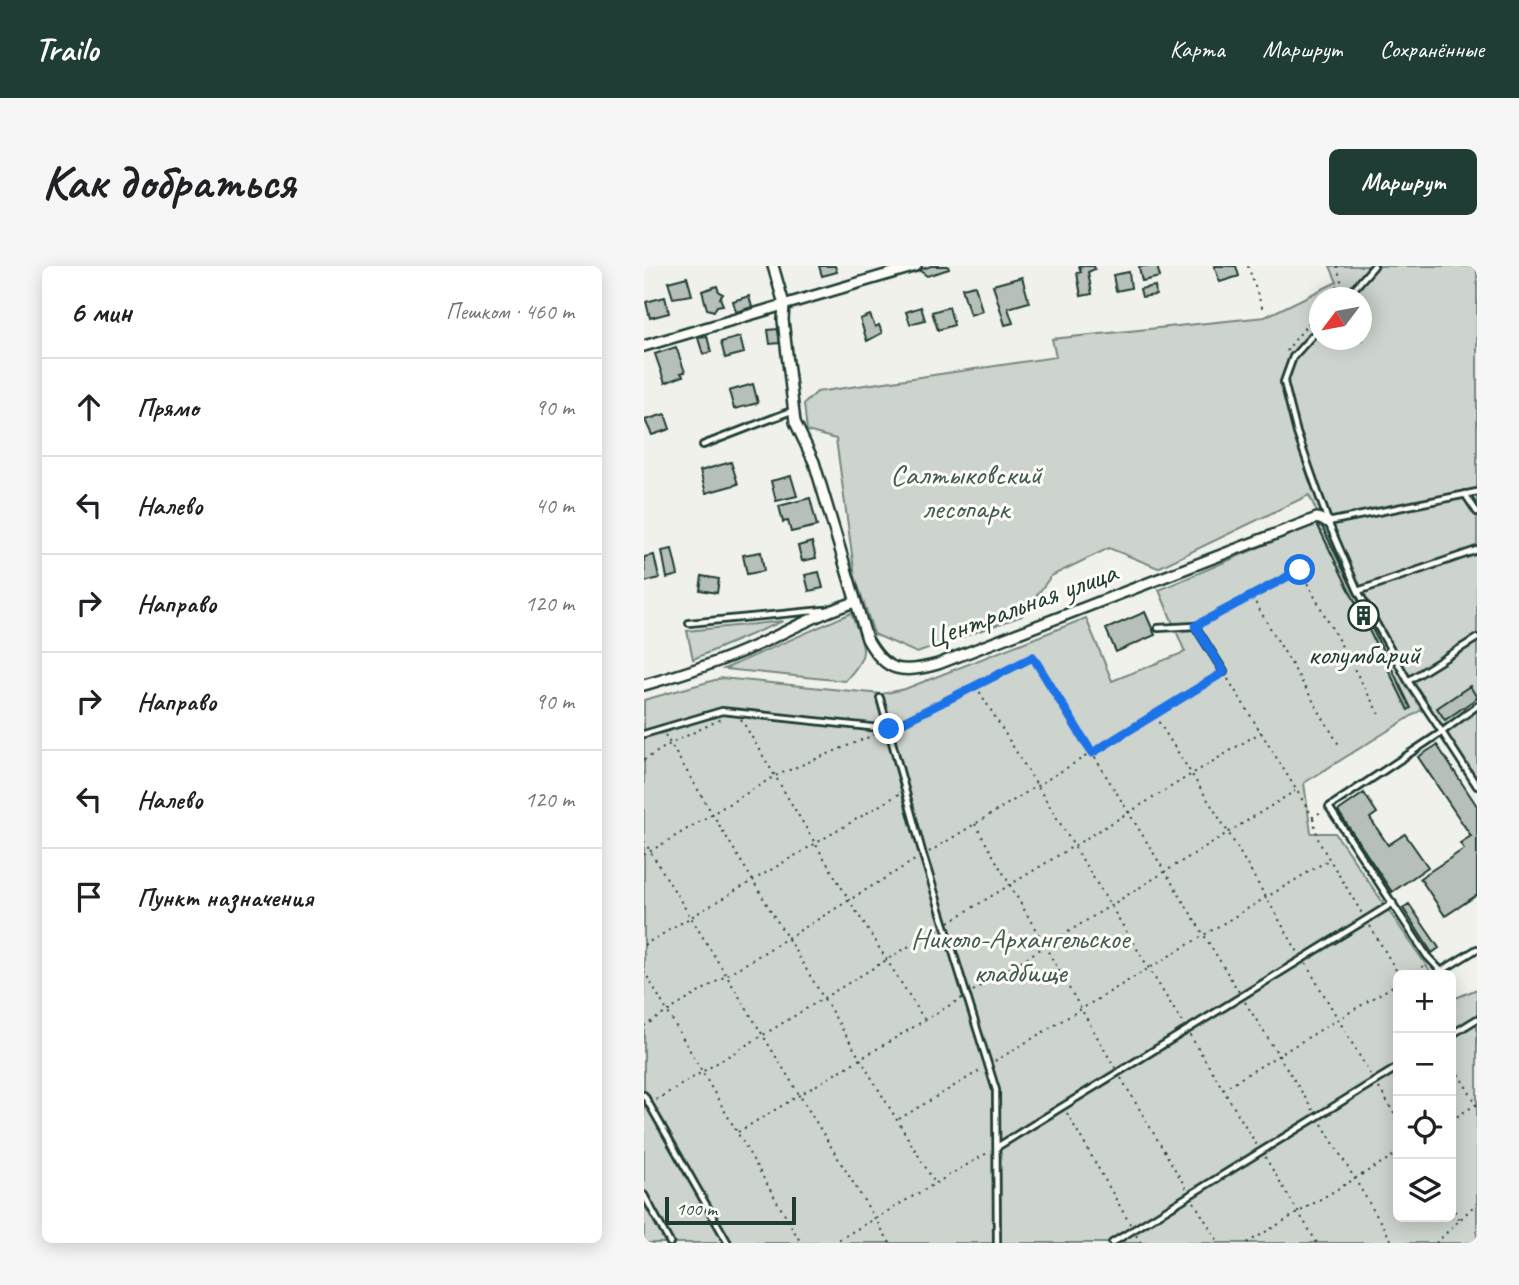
<!DOCTYPE html>
<html lang="ru">
<meta charset="utf-8">
<style>
body{margin:0;font-family:Caveat,sans-serif;background:#f6f6f6;color:#202124}
.controls{position:absolute;right:21px;bottom:21px;display:grid;overflow:hidden;border-radius:10px;box-shadow:0 4px 18px #0003}
.controls button{width:63px;height:63px;display:grid;place-items:center;padding:0;border:0;border-bottom:2px solid #e0e0e0;background:#fff;color:#202124;font:35px sans-serif}
.compass{position:absolute;left:665px;top:21px;width:63px;height:63px;border-radius:50%;background:#fff;box-shadow:0 4px 18px #0003;rotate:238deg}
.scale{position:absolute;left:21px;bottom:18px;width:131px;box-sizing:border-box;padding-left:7px;border:4px solid #1f3d34;border-top:0;font-size:19px;line-height:24px;white-space:nowrap;color:#1f3d34;-webkit-text-stroke:5px #fdfcf7;paint-order:stroke}
.stop{position:absolute;width:21px;height:21px;margin:-16px;border:5px solid #1a73e8;border-radius:50%;background:#fff}
.stop.end{background:#1a73e8;border-color:#fff;box-shadow:0 2px 7px #0008}
.list{margin:0;padding:0;list-style:none}
h2{display:flex;justify-content:space-between;align-items:center;height:91px;margin:0;padding:0 28px;font-size:30px}
h2 small{font-size:23px;font-weight:400;color:#757577}
.list li{display:grid;grid-template-columns:46px 1fr auto;gap:21px;align-items:center;box-sizing:border-box;height:98px;padding:0 28px;border-top:2px solid #e0e0e0}
.list b{display:block;font-size:26px;white-space:nowrap}
.list em{font-size:23px;font-style:normal;color:#757577}
.icon{flex:none;width:38px;height:38px;fill:none;stroke:currentColor;stroke-width:2;stroke-linecap:round;stroke-linejoin:round}
.map{position:relative;flex:none;width:833px;height:977px;overflow:hidden;border-radius:10px}
header{display:flex;align-items:center;gap:42px;box-sizing:border-box;height:98px;padding:0 35px;background:#1f3d34;color:#fff}
header strong{font-size:33px}
nav{display:flex;gap:38px;margin-inline-start:auto;font-size:24px}
.intro{display:flex;align-items:center;justify-content:space-between;box-sizing:border-box;height:168px;padding:0 42px}
h1{margin:0;font-size:49px}
.button{padding:18px 32px;border-radius:10px;background:#1f3d34;color:#fff;font-size:24px;font-weight:700}
main{display:flex;gap:42px;padding:0 42px}
aside{flex:1;background:#fff;border-radius:10px;box-shadow:0 4px 18px #0003}
.map>svg:first-child{display:block}
.green{fill:#cdd3cd;stroke:#768880;stroke-width:2;fill-rule:evenodd}
.building{fill:#b6bfb8;stroke:#1f3d34;stroke-width:2}
.lines{fill:none;stroke-linecap:round;stroke-linejoin:round}
.service-casing{stroke:#1f3d34;stroke-width:10}
.minor-casing{stroke:#1f3d34;stroke-width:14}
.path{stroke:#1f3d34;stroke-width:2;stroke-dasharray:2 5;stroke-linecap:butt}
.service{stroke:#fdfcf7;stroke-width:4.5}
.minor{stroke:#fdfcf7;stroke-width:9}
.route{stroke:#1a73e8;stroke-width:9}
.labels{text-anchor:middle;dominant-baseline:central;stroke-width:6;stroke-linejoin:round;paint-order:stroke}
.park-label{font-size:30px;fill:#425b53;stroke:#fdfcf7}
.street-label{font-size:30px;fill:#1f3d34;stroke:#fdfcf7}
.poi-label{font-size:30px;fill:#1f3d34;stroke:#fdfcf7}
</style>
<header>
<strong>Trailo</strong>
<nav><a>Карта</a><a>Маршрут</a><a>Сохранённые</a></nav>
</header>
<div class="intro"><h1>Как добраться</h1><a class="button">Маршрут</a></div>
<main>
<aside>
<h2>6 мин<small>Пешком · 460 m</small></h2>
<ul class="list">
<li><svg class="icon" aria-label="ahead" viewBox="0 0 24 24"><path d="M12 20V5M6 11l6-6 6 6"/></svg><div><b>Прямо</b></div><em>90 m</em></li>
<li><svg class="icon" aria-label="left" viewBox="0 0 24 24"><path d="M17 20v-9H6M10 6l-5 5 5 5"/></svg><div><b>Налево</b></div><em>40 m</em></li>
<li><svg class="icon" aria-label="right" viewBox="0 0 24 24"><path d="M7 20v-9h11M14 6l5 5-5 5"/></svg><div><b>Направо</b></div><em>120 m</em></li>
<li><svg class="icon" aria-label="right" viewBox="0 0 24 24"><path d="M7 20v-9h11M14 6l5 5-5 5"/></svg><div><b>Направо</b></div><em>90 m</em></li>
<li><svg class="icon" aria-label="left" viewBox="0 0 24 24"><path d="M17 20v-9H6M10 6l-5 5 5 5"/></svg><div><b>Налево</b></div><em>120 m</em></li>
<li><svg class="icon" aria-label="arrive" viewBox="0 0 24 24"><path d="M6 21V4h12l-3 4 3 4H6"/></svg><div><b>Пункт назначения</b></div></li>
</ul>
</aside>
<div class="map">
<svg width="833" height="977" viewBox="0 0 833 977">
<rect width="100%" height="100%" fill="#f0f1eb"/>
<filter id="ink" filterUnits="userSpaceOnUse"><feTurbulence type="fractalNoise" baseFrequency=".0143" numOctaves="2"/><feDisplacementMap in="SourceGraphic" scale="14" xChannelSelector="R" yChannelSelector="G"/><feConvolveMatrix kernelMatrix="1 2 1 2 8 2 1 2 1" color-interpolation-filters="sRGB"/></filter>
<g filter="url(#ink)">
<path class="green" d="M686 0H833V518L782 441 660 517 667 567H691L789 709H754V951H807V734L833 723V977H0V434L78 412 238 428 261 423 442 352 468 415 541 386 515 324 677 255 665 229 514 302 465 282 407 310 378 350 273 387 230 368 211 310 192 173 163 165 160 138 173 126 412 91 408 73 621 51 693 16ZM676 32H718V74H676Z
M207 347C220 382 228 386 201 415L80 403Z
M139 355 49 393 43 365Z"/>
<path class="building" d="M175 0H191L193 6 178 10Z
M287 0H304L305 3 283 10 275 4Z
M435 0H450L451 3 444 6 448 28 437 30 433 7 437 6Z
M501 0H513L516 11 498 15 495 1Z
M570 0H592L595 10 576 16Z
M485 6 487 22 472 25 469 9Z
M43 11 48 29 29 32 24 16Z
M378 11 385 36 364 42 369 57 361 59 349 19Z
M331 19 338 45 326 49 318 22Z
M73 20 75 26 79 28 76 32 79 39 73 40 70 45 63 43 58 25Z
M511 20 512 29 498 31 496 23Z
M105 30 108 41 92 46 89 35Z
M21 31 25 47 6 52 2 36Z
M277 41 281 54 266 58 262 46Z
M305 41 310 59 294 64 288 46Z
M226 49 231 61 235 59 238 67 223 75 216 53Z
M134 63 136 77 126 78 124 64Z
M63 70 67 86 59 88 54 72Z
M96 71 100 87 81 92 77 76Z
M32 81 41 106 37 107 39 110 21 117 11 88Z
M109 118 114 137 90 143 85 125Z
M21 148 26 163 8 169 1 154Z
M87 196 94 218 62 227 56 205Z
M147 210 153 230 132 235 127 215Z
M166 232 173 260 147 266 144 255 139 256 135 240Z
M676 256 767 442 764 444 673 258Z
M168 276 172 292 158 295 154 280Z
M28 283 34 309 23 312 18 285Z
M117 286 120 305 103 308 99 289Z
M10 289 15 312 1 316 0 291Z
M175 306 179 322 165 325 161 309Z
M58 310 75 313 73 327 56 324Z
M501 346 511 369 472 386 462 363Z
M826 420 833 432 801 454 793 442Z
M793 479 833 540V629L801 650 776 612 820 583 816 577 827 570 774 491Z
M720 527 733 547 726 552 744 579 761 568 784 601 748 626 694 545Z
M765 638 795 682 788 687 759 642Z"/>
<g class="lines">
<defs>
<path id="service" d="M702 32 730 0
M676 61 649 91 640 116 653 167 684 255
M59 179 150 144
M833 226 684 256 714 325 764 415 798 466 685 541 783 690 797 705 833 683
M821 228 833 246
M714 325 833 284
M45 357 180 344
M514 362 551 360 580 406
M764 415 833 372
M236 432 279 589 352 824 353 977
M833 440 798 466 833 520
M0 468 78 445 245 463
M807 769 833 753
M0 829 84 977
M353 881 749 637
M0 929 26 977
M468 977 754 801"/>
<path id="minor" d="M129 0 140 38 139 54 151 156 170 196 223 373C242 407 258 408 294 398L673 252 684 256
M0 80 272 0
M0 419C39 408 76 396 113 379 146 364 177 346 212 336"/>
</defs>
<use href="#service" class="service-casing"/>
<use href="#minor" class="minor-casing"/>
<path class="path" d="M604 0 619 44
M684 32 697 15 693 0
M644 85 643 84 676 42
M608 331 695 479
M558 356 656 304 736 450
M584 413 669 551 680 544
M332 420 539 758
M511 450 584 566 655 688
M97 453 205 634 280 753
M250 460 389 391 595 726
M21 469 291 917
M0 494 26 478 79 452
M669 552 675 576 719 649
M331 558 471 802
M0 575 246 977
M285 586 573 410
M0 589 131 510 232 468
M305 656 617 466
M726 660 755 709
M0 679 255 528
M662 698 726 808
M0 705 157 977
M766 709 781 699
M329 725 651 525
M601 736 669 844
M0 760 274 592
M546 769 614 881
M351 795 686 593
M807 796 833 839
M477 812 542 922
M735 822 754 854
M579 823 754 717
M12 834 295 662
M423 847 486 958
M255 853 337 804
M807 854 833 838
M678 858 749 977
M94 866 318 732
M621 891 673 977
M550 936 575 977
M807 939 815 953
M492 969 497 977
M189 977 345 886
M603 977 754 887
M792 977 833 937"/>
<use href="#service" class="service"/>
<use href="#minor" class="minor"/>
</g>
</g>
<g class="lines" filter="url(#ink)">
<path class="route" d="M245 463 389 391 448 487 580 406 551 360 656 304"/>
</g>
<defs>
<symbol id="building-ring" viewBox="-11 -11 22 22"><circle r="9.5" fill="#fdfcf7" stroke="#1f3d34" stroke-width="1.5"/><path d="M-4-6H4V6H1V3H-1V6H-4ZM-2.5-4.3h1.7v1.8h-1.7ZM.8-4.3h1.7v1.8H.8ZM-2.5-1h1.7V.8h-1.7ZM.8-1h1.7V.8H.8Z" fill="#1f3d34"/></symbol>
</defs>
<g fill-rule="evenodd">
<use href="#building-ring" x="702" y="332" width="35" height="35"/>
</g>
<g class="labels">
<g class="park-label">
<text x="322" y="208">Салтыковский<tspan x="322" dy="34">лесопарк</tspan></text>
<text x="376" y="672">Николо-Архангельское<tspan x="376" dy="34">кладбище</tspan></text>
</g>
<g class="street-label">
<text transform="translate(377 339) rotate(-20)">Центральная улица</text>
</g>
<g class="poi-label">
<text x="720" y="388">колумбарий</text>
</g>
</g>
</svg>
<div class="controls">
<button>+</button>
<button>−</button>
<button><svg class="icon" aria-label="locate" viewBox="0 0 24 24"><circle cx="12" cy="12" r="6"/><path d="M12 2v4M12 18v4M2 12h4M18 12h4"/></svg></button>
<button><svg class="icon" aria-label="layers" viewBox="0 0 24 24"><path d="M12 4l9 5-9 5-9-5zM3 14l9 5 9-5"/></svg></button>
</div>
<svg class="compass" viewBox="-18 -18 36 36"><path d="M0-13l5 13h-10z" fill="#e53935"/><path d="M0 13l5-13h-10z" fill="#757577"/></svg>
<div class="scale">100 m</div>
<div class="stop" style="left:656px;top:304px"></div>
<div class="stop end" style="left:245px;top:463px"></div>
</div>
</main>
